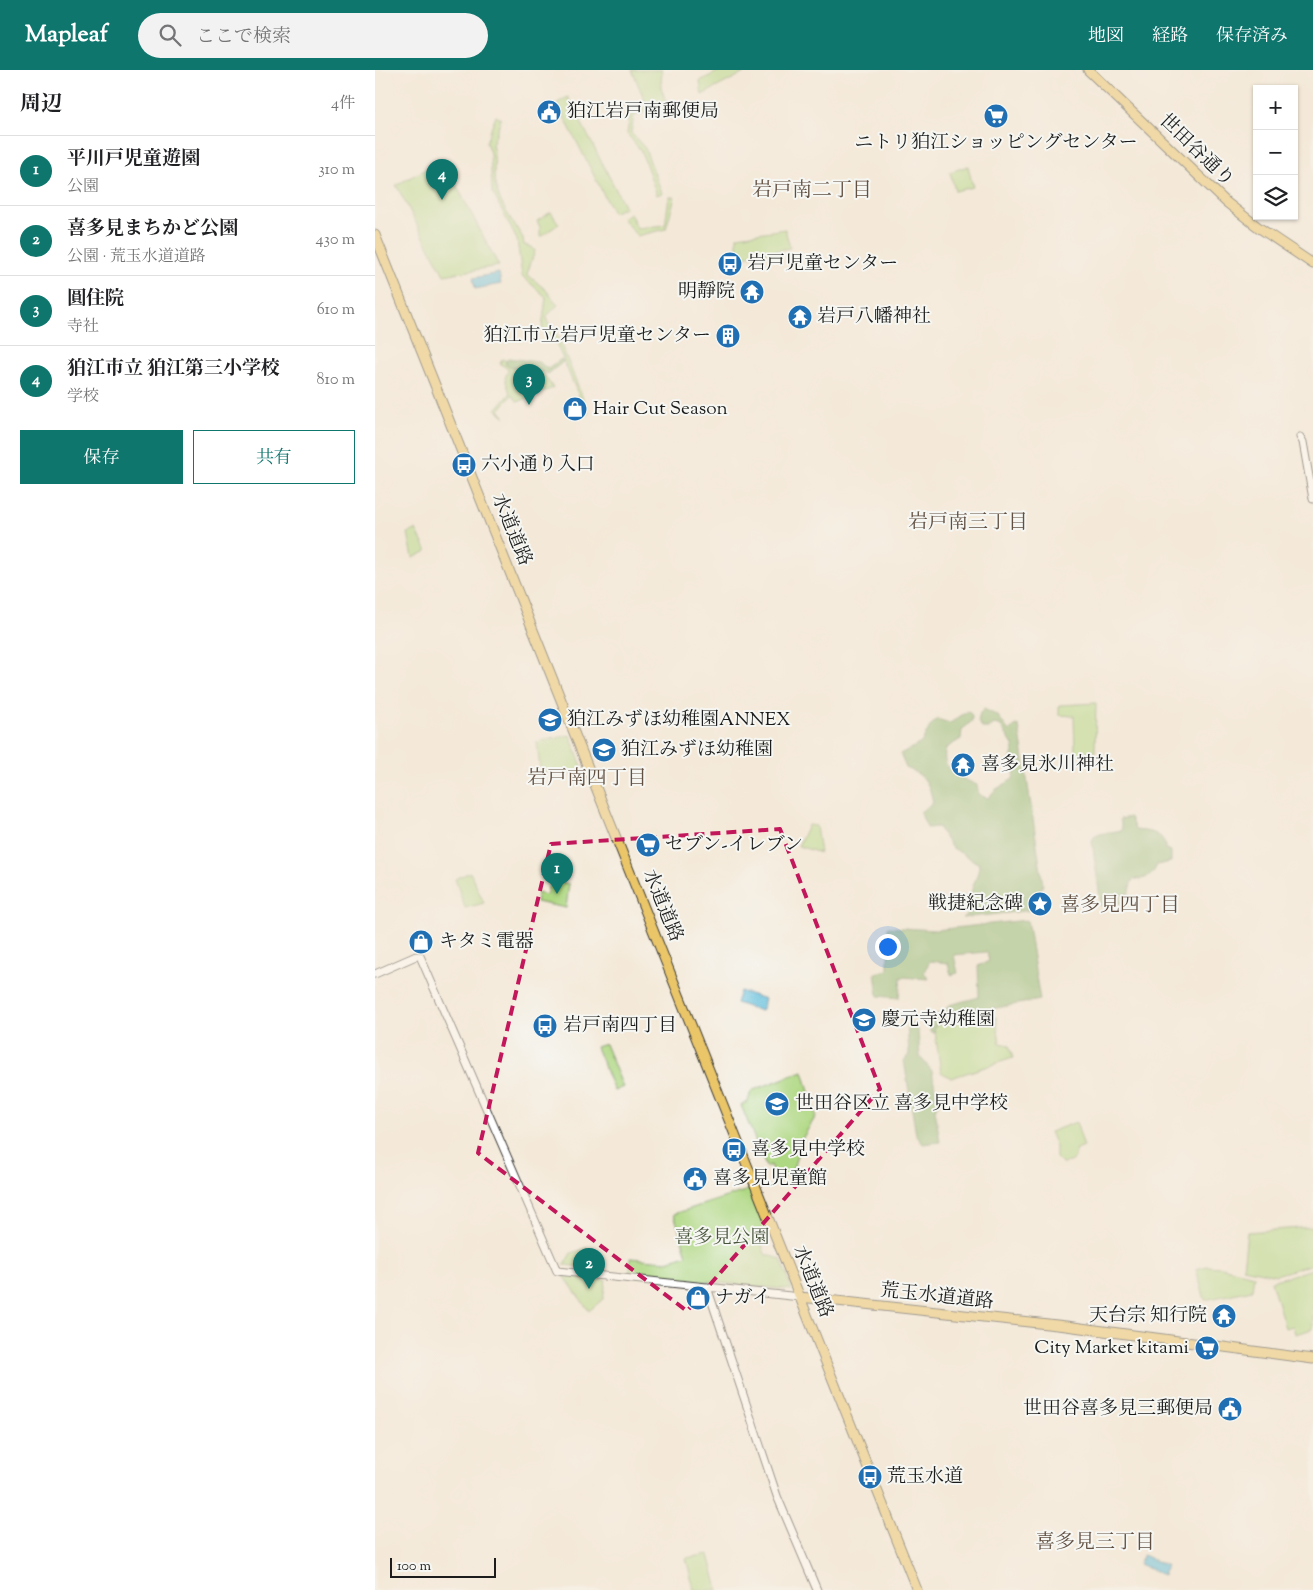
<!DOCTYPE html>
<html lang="ja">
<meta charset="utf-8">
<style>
body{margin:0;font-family:"Sorts Mill Goudy","Noto Serif JP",serif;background:#f2f2f2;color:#202124}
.controls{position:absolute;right:15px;top:15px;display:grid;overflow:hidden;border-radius:0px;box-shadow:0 1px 4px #0004}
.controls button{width:45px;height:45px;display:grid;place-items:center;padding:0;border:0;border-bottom:1px solid #e0e0e0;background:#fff;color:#202124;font:25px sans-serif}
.scale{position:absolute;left:15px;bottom:12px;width:106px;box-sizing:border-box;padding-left:5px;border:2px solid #1c1c1c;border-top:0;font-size:14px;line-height:18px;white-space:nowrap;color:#1c1c1c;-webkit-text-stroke:4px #f6f6f2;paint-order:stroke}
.you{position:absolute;left:512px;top:876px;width:18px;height:18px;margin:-12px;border:4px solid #fff;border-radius:50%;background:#1a73e8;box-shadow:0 0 0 8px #1a73e833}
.badge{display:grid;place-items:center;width:32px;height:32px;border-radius:50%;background:#0f766e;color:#fff;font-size:16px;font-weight:700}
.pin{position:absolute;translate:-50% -41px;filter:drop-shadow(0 1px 2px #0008)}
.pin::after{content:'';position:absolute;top:26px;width:18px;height:15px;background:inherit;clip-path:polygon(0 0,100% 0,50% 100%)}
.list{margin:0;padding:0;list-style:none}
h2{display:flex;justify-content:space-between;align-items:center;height:65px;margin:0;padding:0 20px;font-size:21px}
h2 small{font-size:16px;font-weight:400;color:#757577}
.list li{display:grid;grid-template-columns:32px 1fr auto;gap:15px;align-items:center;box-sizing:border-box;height:70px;padding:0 20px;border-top:1px solid #e0e0e0}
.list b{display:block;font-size:19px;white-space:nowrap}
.list p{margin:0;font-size:16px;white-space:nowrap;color:#757577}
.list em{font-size:16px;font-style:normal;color:#757577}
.actions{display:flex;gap:10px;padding:15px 20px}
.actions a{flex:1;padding:11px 0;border:1px solid #0f766e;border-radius:0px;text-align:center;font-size:18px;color:#0f766e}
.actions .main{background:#0f766e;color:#fff}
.icon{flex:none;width:28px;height:28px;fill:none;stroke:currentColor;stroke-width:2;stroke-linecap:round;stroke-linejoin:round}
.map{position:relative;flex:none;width:938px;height:1520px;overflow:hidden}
header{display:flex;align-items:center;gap:30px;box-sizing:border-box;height:70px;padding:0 25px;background:#0f766e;color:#fff}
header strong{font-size:24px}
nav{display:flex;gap:28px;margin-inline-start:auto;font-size:18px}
.search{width:350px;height:45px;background:#f2f2f2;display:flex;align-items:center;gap:12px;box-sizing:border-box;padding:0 18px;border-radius:28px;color:#757577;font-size:19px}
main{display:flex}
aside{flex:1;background:#fff}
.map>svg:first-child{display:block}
.green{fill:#afd882;stroke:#667a4f}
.forest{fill:#8bb870;stroke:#546a46}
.water{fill:#5fbedd;stroke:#3e6d7c}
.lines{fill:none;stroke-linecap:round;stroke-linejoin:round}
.minor-casing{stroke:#3c3b38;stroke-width:9}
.major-casing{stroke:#3c3b38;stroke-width:11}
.minor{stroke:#fff;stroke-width:7}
.major{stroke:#ebc669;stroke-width:9}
.marked{fill:none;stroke:#c2185b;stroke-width:4;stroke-dasharray:10 6;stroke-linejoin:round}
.labels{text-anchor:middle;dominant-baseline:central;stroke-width:4;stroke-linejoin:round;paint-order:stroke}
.poi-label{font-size:19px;fill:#1c1c1c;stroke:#f6f6f2;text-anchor:start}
.street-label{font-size:19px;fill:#1c1c1c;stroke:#f6f6f2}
.park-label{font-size:19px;fill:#48543b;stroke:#f6f6f2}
.neighbourhood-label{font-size:20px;fill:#615042;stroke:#f6f6f2}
</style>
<header>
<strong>Mapleaf</strong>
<div class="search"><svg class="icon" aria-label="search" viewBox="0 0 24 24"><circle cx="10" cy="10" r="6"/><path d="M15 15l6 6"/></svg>ここで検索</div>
<nav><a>地図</a><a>経路</a><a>保存済み</a></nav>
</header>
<main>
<aside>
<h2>周辺<small>4件</small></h2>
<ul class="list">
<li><span class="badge">1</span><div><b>平川戸児童遊園</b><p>公園</p></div><em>310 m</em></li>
<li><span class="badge">2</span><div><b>喜多見まちかど公園</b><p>公園 · 荒玉水道道路</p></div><em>430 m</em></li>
<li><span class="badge">3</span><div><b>圓住院</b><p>寺社</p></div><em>610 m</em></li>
<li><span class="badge">4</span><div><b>狛江市立 狛江第三小学校</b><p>学校</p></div><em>810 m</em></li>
</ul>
<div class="actions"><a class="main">保存</a><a>共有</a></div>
</aside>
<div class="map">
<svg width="938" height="1520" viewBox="0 0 938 1520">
<rect width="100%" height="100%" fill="#f6f6f2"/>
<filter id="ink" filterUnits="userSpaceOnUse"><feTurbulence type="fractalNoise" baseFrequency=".02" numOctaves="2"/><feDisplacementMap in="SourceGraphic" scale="10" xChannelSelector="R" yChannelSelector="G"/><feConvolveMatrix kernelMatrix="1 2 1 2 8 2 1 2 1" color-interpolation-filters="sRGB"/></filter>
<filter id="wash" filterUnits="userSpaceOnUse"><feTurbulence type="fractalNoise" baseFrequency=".0096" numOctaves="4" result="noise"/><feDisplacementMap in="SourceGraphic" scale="20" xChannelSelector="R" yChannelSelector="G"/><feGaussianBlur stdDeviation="1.12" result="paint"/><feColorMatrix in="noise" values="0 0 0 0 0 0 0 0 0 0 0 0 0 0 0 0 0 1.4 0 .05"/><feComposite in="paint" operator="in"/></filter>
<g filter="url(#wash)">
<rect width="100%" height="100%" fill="#f4e9d8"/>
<path class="green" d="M257 0H287L286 17 294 41 279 46 275 40 259 46 256 63 270 78 287 123 282 125 266 81 252 64 255 43 272 36Z
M346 0H368L369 3 327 25 325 11Z
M193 27 250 137 238 143 182 33Z
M121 46 126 49 117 75C122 89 117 104 121 118 125 135 139 153 148 168L149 175 157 177 160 181 152 204 171 220 183 235 172 246V251L184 269 214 343 212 345 181 273 167 258 171 227 147 206 142 170 117 121 115 83 111 72Z
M68 90 124 196 69 205 21 115Z
M593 96 598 117 580 121 575 102Z
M294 127H300L291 159 262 166 247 148 255 143 262 158 290 155Z
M176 142 184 154 165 167V157L162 151Z
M410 159 415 178 362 188V166Z
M127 289 138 294 137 298 166 300 178 318 143 332 137 325 124 340 130 347 121 339 135 324 130 308 134 299 125 294Z
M41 460 52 481 38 488 33 463Z
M721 633 720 682 700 684 699 646 684 645V635Z
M195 665 210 704 165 701 162 672Z
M433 755 441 756 445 783 423 776Z
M95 802 109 833 90 838 80 809Z
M175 810 194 814 191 838 161 832 163 823 171 825Z
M621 947 625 973 634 975 638 988 576 1008 566 1002 559 956Z
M230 974 248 1017 239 1021 221 977Z
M428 1001 441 1046 427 1069 418 1099 402 1112 395 1095 391 1097 366 1035 373 1032 376 1021Z
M701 1052 709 1077 702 1080 698 1091 687 1094 681 1088V1076L675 1062Z
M376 1119 393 1158 384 1165 390 1184 406 1189 417 1220 255 1204V1188L292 1191 312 1185 299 1144Z
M938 1157V1194L901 1205 868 1198 872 1162Z
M212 1178 214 1198 189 1195 196 1183Z
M832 1196 846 1197 879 1205 877 1220 830 1230 821 1199Z
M938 1199V1259L920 1264 918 1256 910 1258 896 1211Z
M189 1206 231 1210 228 1229 214 1241Z
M334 1484 343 1520H319L311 1488Z"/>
<path class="forest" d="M133 288 164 292 173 299 186 289 188 292 173 304C159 296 143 301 130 294Z
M609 639 623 646 634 661 641 655 644 656 668 815 658 833V840L587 848 599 839C591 817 603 813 604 794L576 777 563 757 552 758 545 742 558 733C554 713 551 706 531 698L525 684 546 673 556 655 562 649 575 653 593 641 597 645V651L587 660 586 669 571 678C564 702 586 707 602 715L604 725 613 728 620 720 638 709 640 700 635 693 639 677 626 656 619 654 614 658H607L603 652 605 643Z
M755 747 760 760C772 761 791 762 790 779L796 781V792L782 795C774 815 760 806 757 811 755 815 755 820 753 824L745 825 746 833 735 837 726 836 717 771 719 767 724 764 747 760 745 749Z
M652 850 665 930 561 949 559 963 555 961 556 952 561 944H568L574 935 604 927 603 896 614 891 612 882 579 885 583 903 576 905 573 893 555 891 549 902 554 909 526 907 524 928 503 926 500 903 513 900V857L560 860Z
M538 952 543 960 545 987 557 1001 563 1035 560 1040 565 1072 548 1074 541 1065 529 991 534 984 532 955Z"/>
<path class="water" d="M124 203 126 214 100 219 98 208Z
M365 921 390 929 386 941 361 933Z
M768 1485 792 1496 788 1505 764 1494Z"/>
</g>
<g filter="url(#ink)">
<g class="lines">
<defs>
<path id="minor" d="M925 367 928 372 938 429
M0 904 41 886H45L182 1201 425 1227
M332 1217 402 1426 442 1520"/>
<path id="major" d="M713 0 851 132 883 157 938 194
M0 165 542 1520
M425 1227 691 1256 938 1289"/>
</defs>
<use href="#minor" class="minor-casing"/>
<use href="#major" class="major-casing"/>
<use href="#minor" class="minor"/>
<use href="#major" class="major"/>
</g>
</g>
<path d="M0 0H938V1520H0ZM405 759 505 1019 312 1241 103 1083 176 774Z" fill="#f4e9d8" fill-opacity=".55" fill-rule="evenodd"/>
<path class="marked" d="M405 759 505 1019 312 1241 103 1083 176 774Z"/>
<defs>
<symbol id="civic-disc" viewBox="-11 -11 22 22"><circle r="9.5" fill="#1f6fb2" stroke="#f6f6f2"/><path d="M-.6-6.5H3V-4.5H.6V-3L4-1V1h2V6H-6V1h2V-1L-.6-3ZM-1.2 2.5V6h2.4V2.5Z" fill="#fff"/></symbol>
<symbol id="supermarket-disc" viewBox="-11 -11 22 22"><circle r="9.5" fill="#1f6fb2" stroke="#f6f6f2"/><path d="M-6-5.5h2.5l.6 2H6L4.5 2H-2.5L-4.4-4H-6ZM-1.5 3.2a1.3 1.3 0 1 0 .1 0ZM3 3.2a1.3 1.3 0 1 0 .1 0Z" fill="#fff"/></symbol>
<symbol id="bus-disc" viewBox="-11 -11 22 22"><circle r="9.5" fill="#1f6fb2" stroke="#f6f6f2"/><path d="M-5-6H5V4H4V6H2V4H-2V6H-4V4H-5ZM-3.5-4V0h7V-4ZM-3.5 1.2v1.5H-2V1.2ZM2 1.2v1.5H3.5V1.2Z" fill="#fff"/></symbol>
<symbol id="temple-disc" viewBox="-11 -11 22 22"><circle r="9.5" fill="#1f6fb2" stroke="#f6f6f2"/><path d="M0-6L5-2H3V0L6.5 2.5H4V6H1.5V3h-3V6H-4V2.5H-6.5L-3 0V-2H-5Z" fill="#fff"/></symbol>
<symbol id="building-disc" viewBox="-11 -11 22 22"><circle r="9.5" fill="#1f6fb2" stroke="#f6f6f2"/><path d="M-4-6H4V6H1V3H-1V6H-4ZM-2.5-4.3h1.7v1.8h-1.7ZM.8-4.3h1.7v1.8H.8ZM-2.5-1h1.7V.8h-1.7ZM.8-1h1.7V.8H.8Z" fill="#fff"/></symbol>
<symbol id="shop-disc" viewBox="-11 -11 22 22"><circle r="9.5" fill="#1f6fb2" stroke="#f6f6f2"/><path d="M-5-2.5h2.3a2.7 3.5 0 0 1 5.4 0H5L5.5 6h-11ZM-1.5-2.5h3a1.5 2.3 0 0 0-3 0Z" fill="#fff"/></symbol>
<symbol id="school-disc" viewBox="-11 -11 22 22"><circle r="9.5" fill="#1f6fb2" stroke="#f6f6f2"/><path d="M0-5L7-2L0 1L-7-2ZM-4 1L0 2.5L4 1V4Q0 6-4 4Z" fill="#fff"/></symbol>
<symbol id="sight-disc" viewBox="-11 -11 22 22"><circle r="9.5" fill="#1f6fb2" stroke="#f6f6f2"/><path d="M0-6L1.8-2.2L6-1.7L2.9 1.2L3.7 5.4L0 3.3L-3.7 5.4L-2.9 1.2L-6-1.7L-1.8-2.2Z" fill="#fff"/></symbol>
</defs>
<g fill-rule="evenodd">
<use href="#civic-disc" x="160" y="28" width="28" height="28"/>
<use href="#supermarket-disc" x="607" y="32" width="28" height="28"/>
<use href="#bus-disc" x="341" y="180" width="28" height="28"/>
<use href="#temple-disc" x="363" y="208" width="28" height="28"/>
<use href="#temple-disc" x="411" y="233" width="28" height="28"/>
<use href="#building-disc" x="339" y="252" width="28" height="28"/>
<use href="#shop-disc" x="186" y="325" width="28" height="28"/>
<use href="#bus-disc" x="75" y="381" width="28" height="28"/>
<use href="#school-disc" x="161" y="636" width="28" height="28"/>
<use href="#school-disc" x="215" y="666" width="28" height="28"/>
<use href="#temple-disc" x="574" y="681" width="28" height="28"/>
<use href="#supermarket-disc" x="259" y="761" width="28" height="28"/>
<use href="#sight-disc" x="651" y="820" width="28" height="28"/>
<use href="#shop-disc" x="32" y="858" width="28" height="28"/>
<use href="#school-disc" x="475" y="936" width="28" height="28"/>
<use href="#bus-disc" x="156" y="942" width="28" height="28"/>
<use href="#school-disc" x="388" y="1020" width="28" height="28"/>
<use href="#bus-disc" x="345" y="1066" width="28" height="28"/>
<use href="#civic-disc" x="306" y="1095" width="28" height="28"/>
<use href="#shop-disc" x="309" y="1214" width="28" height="28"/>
<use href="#temple-disc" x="835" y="1232" width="28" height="28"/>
<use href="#supermarket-disc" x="818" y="1264" width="28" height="28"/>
<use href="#civic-disc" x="841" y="1325" width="28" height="28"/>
<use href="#bus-disc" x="481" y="1393" width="28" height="28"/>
</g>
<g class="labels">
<g class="poi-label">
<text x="192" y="42">狛江岩戸南郵便局</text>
<text x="621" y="73" text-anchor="middle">ニトリ狛江ショッピングセンター</text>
<text x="372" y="194">岩戸児童センター</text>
<text x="360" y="222" text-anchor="end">明靜院</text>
<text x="442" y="247">岩戸八幡神社</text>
<text x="336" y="266" text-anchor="end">狛江市立岩戸児童センター</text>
<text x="218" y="339">Hair Cut Season</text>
<text x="106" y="395">六小通り入口</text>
<text x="192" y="650">狛江みずほ幼稚園ANNEX</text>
<text x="246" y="680">狛江みずほ幼稚園</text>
<text x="606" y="695">喜多見氷川神社</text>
<text x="290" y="775">セブン-イレブン</text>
<text x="648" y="834" text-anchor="end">戦捷紀念碑</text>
<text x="64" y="872">キタミ電器</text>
<text x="506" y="950">慶元寺幼稚園</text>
<text x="188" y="956">岩戸南四丁目</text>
<text x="420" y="1034">世田谷区立 喜多見中学校</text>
<text x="376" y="1080">喜多見中学校</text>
<text x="338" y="1109">喜多見児童館</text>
<text x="340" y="1228">ナガイ</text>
<text x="832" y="1246" text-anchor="end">天台宗 知行院</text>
<text x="814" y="1278" text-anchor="end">City Market kitami</text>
<text x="838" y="1339" text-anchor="end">世田谷喜多見三郵便局</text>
<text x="512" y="1407">荒玉水道</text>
</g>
<g class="street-label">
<text transform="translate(821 81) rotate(44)">世田谷通り</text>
<text transform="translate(136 460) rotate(68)">水道道路</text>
<text transform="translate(287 836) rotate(68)">水道道路</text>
<text transform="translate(437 1212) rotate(68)">水道道路</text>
<text transform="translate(562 1227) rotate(6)">荒玉水道道路</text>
</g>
<g class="park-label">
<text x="347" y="1168">喜多見公園</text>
</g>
<g class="neighbourhood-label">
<text x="437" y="121">岩戸南二丁目</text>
<text x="593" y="453">岩戸南三丁目</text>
<text x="212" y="709">岩戸南四丁目</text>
<text x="745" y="836">喜多見四丁目</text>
<text x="720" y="1473">喜多見三丁目</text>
</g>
</g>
</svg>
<div class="controls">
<button>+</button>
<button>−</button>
<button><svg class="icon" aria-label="layers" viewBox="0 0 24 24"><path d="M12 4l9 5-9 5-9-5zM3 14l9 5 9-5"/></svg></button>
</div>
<div class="scale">100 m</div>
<div class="you"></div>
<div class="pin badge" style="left:182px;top:824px">1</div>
<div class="pin badge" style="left:214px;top:1219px">2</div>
<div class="pin badge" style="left:154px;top:335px">3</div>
<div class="pin badge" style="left:67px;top:130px">4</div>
</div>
</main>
